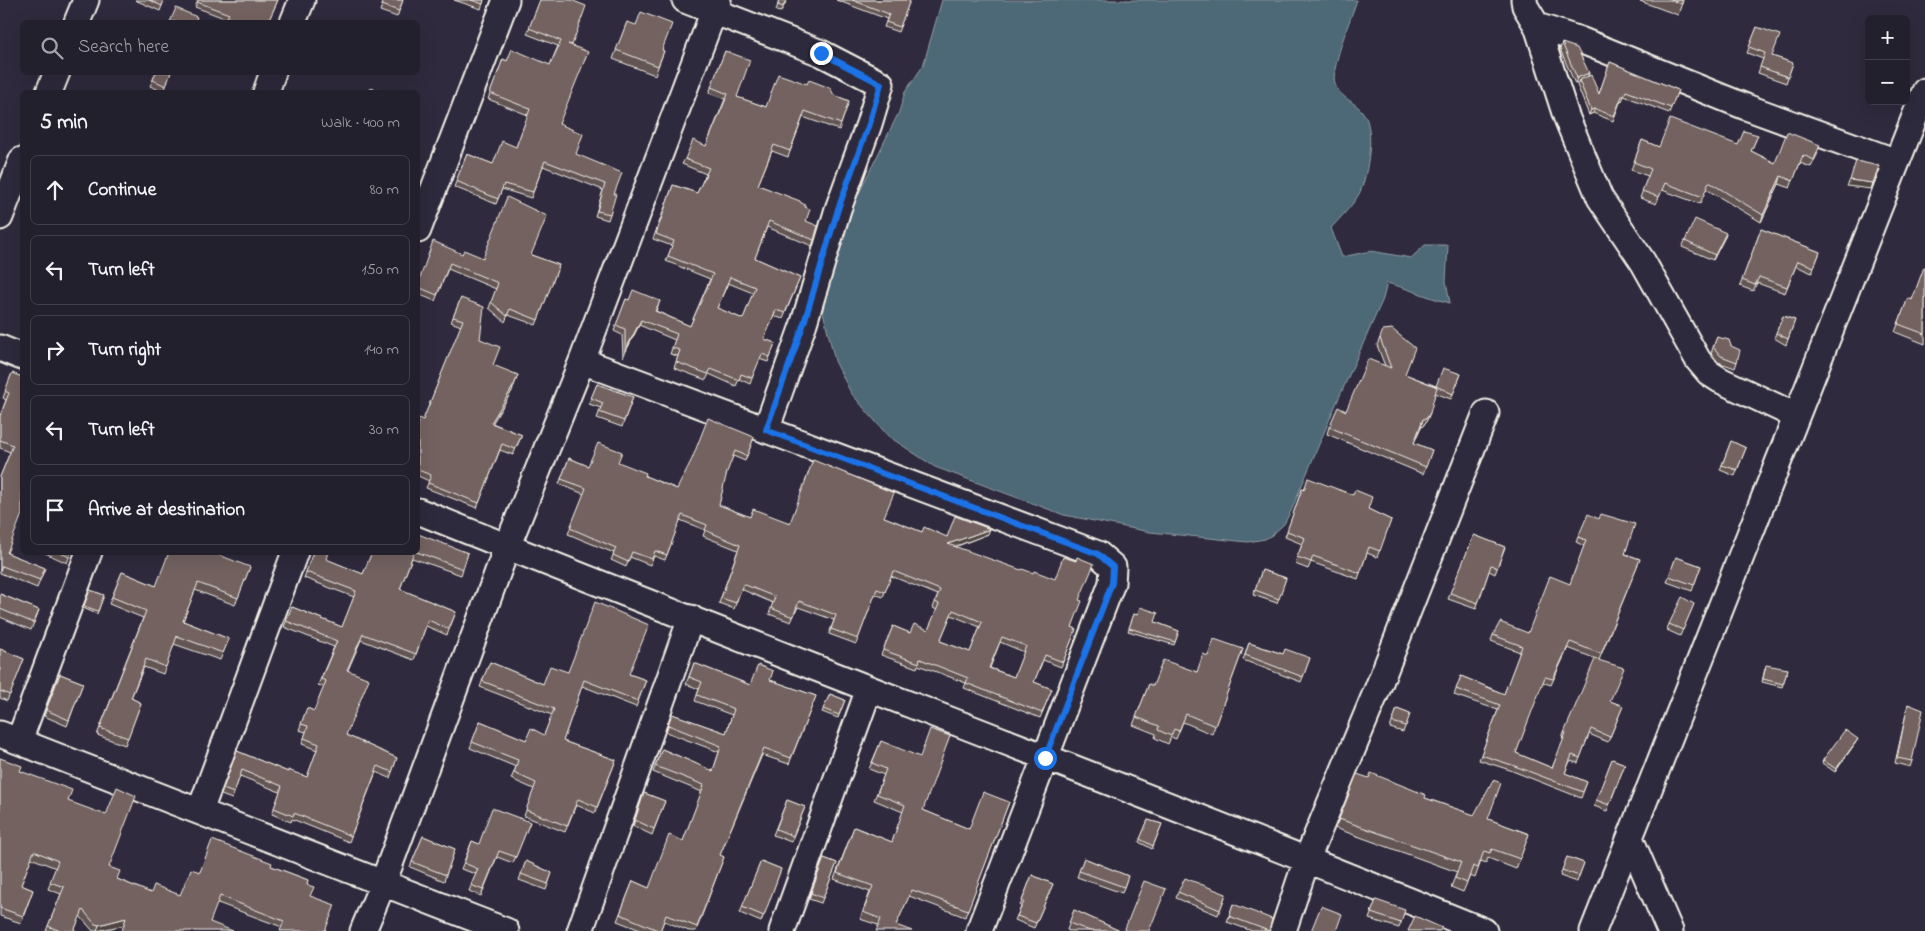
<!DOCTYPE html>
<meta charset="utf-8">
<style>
body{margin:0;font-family:"Indie Flower",sans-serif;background:#2f2d3a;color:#f1f3f6}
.controls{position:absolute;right:15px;top:15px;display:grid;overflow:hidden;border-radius:8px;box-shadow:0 5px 20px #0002}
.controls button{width:45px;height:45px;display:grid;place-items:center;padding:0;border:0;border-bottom:1px solid #403e4a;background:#23202e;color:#f1f3f6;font:25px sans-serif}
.stop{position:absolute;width:15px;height:15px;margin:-11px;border:4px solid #1a73e8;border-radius:50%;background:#fff}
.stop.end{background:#1a73e8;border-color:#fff;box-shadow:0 1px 5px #0008}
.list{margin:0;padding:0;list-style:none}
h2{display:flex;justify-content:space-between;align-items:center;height:65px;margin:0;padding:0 20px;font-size:21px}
h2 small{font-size:16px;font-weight:400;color:#a3a3aa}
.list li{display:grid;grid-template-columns:32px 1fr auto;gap:15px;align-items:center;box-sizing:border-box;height:70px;margin:0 10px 10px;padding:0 10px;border:1px solid #403e4a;border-radius:8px}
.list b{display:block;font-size:19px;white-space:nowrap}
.list em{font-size:16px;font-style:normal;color:#a3a3aa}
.icon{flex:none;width:28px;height:28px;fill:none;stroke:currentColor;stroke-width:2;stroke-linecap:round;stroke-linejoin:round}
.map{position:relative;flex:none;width:1925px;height:931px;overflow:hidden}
.search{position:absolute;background:#23202e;box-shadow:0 5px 20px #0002;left:20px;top:20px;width:400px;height:55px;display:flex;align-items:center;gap:12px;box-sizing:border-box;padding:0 18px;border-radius:8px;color:#a3a3aa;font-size:19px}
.panel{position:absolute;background:#23202e;box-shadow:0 5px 20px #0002;left:20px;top:90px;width:400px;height:465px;border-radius:8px}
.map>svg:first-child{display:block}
.water{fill:#4e6877;stroke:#909fa4}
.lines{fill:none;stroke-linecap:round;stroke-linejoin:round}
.minor-casing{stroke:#f4f1e8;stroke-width:29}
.minor{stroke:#2f2a3d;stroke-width:25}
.wall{fill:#635453;stroke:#f4f1e8;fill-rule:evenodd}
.shaded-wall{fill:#504543;stroke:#f4f1e8}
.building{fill:#736260;stroke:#f4f1e8;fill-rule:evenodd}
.route{stroke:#1a73e8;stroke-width:6}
</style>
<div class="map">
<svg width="1925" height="931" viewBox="0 0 1925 931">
<rect width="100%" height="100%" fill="#2f2a3d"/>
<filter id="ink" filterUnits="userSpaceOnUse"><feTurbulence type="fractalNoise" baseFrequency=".02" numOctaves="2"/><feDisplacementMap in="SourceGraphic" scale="10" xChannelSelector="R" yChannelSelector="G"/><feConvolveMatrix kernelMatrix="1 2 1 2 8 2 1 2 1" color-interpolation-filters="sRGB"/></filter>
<g filter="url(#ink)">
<path class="water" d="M942 0H1357C1351 18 1330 69 1335 84 1339 98 1357 102 1364 114 1375 130 1368 174 1360 192 1355 203 1340 218 1331 228L1342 257 1371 251 1411 258 1425 245H1448L1446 281 1450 303C1428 298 1408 288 1387 283L1383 299 1333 411 1291 511 1284 524 1272 535 1265 539 1248 542 1150 532 1064 515 935 467 888 436 851 393 835 361 823 312 826 281 856 199 899 112 905 92 923 66Z"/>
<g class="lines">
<defs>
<path id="minor" d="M685 0 821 53 881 84 869 124 838 209 804 323 766 430
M1524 0 1525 6 1537 26 1566 116 1600 198 1643 262 1698 360 1709 373 1720 380 1796 416
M77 22 86 0
M293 22 302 0
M1537 26 1580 40 1746 107 1897 162
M49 92 57 72
M266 92 273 72
M0 217 22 160
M418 230 506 0
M0 348 22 357
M582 361 1098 554 1113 567 1112 583 979 931
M418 511C772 654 1131 787 1484 931
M0 734 506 931
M19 741 89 552
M200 811 295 552
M1630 838 1670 931
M363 931 383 883 507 547 582 361 718 0
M580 931 691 618
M782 931 869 689
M1283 931 1307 859 1377 690 1486 413
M1593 931 1925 91"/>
</defs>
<use href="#minor" class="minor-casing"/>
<use href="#minor" class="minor"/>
</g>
<path class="wall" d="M135 0H164L160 11Z
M198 0H278L268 22H225L227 19 195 7Z
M384 0H403L397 17 380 11Z
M454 0H484L481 9Z
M540 0 572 45 559 124 576 155 614 194 610 214 608 220 595 216 603 190 543 166 531 198 502 189 496 204 454 187 467 154 493 164 516 147 528 115 488 99 503 59 507 61 550 65 558 46 527 34Z
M779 0H787L781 12 776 11Z
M836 0H910L898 32 884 27 887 19Z
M1637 0H1683L1678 15Z
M627 22 662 50 664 51 655 75 613 59Z
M1757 27 1772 56 1793 63 1786 83 1758 73 1763 59 1747 53Z
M1562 43 1589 73 1588 76 1599 94 1610 62 1678 90 1669 113 1624 96 1622 101 1621 100 1613 121 1593 113 1589 115 1577 85 1578 83 1575 84 1560 49Z
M725 51 737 97 766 107 834 95 849 101 839 130 803 117 788 157 772 151 758 185 800 202 805 207 806 221 814 240 812 246 767 227 755 258 800 278 783 319 774 316 764 339 775 343 768 362 759 359 750 384 739 379 736 386 709 374 706 380 674 368 678 356 670 354 675 340 639 325 623 357 622 335 614 331 626 299 629 300 660 301 656 311 690 326 710 279 666 261 672 246 653 239 673 185 697 193 706 174 682 164 685 159 706 146 725 99 709 93ZM728 283 753 293 743 319 717 308Z
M156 72H171L164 92 150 86Z
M1758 135 1751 151 1775 163 1818 153 1811 167 1800 163 1790 188 1779 184 1761 222 1706 189 1700 204 1662 190 1656 204 1640 198 1648 176 1631 170 1642 140 1659 147 1738 145Z
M1761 229 1820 252 1812 273 1796 266 1785 293 1757 283 1753 291 1740 286Z
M1726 233 1713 260 1682 247 1685 241Z
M462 254 483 258 531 255 559 265 536 325 508 315 505 322 489 308 496 289 448 269 435 301 418 294V284Z
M1925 267V344L1895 332 1908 298 1912 300Z
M461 298 480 339 493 365 512 391 492 423 522 435 513 455 500 450 477 508 426 488 429 481 418 476V418L423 420 461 326 451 322Z
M1783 316 1795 320 1786 345 1774 338Z
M1717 337 1737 362 1735 368 1718 362 1711 353Z
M1380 338 1405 374 1436 386 1461 374 1451 399 1435 393 1427 420 1423 426 1421 427 1414 443 1432 450 1423 474 1327 434 1329 427 1346 411 1385 366 1377 345Z
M12 373 22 377 7 553 45 568 37 588 0 573V477L10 452 0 448V416L6 400 3 398Z
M597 384 633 397 622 427 597 418 601 408 589 404Z
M754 437 745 461 733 456 726 473 719 505 750 517 790 523 884 517 922 532 947 537 988 534 955 547 1079 600 1072 627 1076 629 1061 667 1043 660 1034 682 1052 689 1040 718 964 688 966 683 918 665 917 668 881 655 893 626 910 633 928 630 937 610 933 608 938 595 891 576 883 597 875 594 856 644 829 634 834 620 798 607 791 622 769 614 773 603 741 589 734 609 719 603 738 550 703 536 705 530 680 520 665 560 654 556 650 565 630 557 626 567 611 560 614 553 568 534 584 494 559 484 569 458 588 466 645 476 677 489ZM951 615 980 627 970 652 940 641ZM1000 642 1024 652 1014 677 990 668Z
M1731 441 1746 448 1735 476 1720 470Z
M1302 489 1368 509 1391 520 1377 557 1367 553 1358 579 1311 562 1308 569 1295 564 1302 544 1285 537Z
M1474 535 1505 547 1495 574 1489 571 1476 609 1448 599Z
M1578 537 1640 559 1599 660 1568 648 1551 685 1542 682 1516 753 1552 768 1564 739H1562L1564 733 1610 701 1623 706 1608 742 1589 734 1578 763 1570 761 1565 773 1587 782 1581 798 1510 770 1479 760 1498 710 1454 695 1461 676 1504 694 1520 652 1491 641 1493 635 1528 633 1570 584 1584 546 1576 542Z
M43 552H71L67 563Z
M313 552 326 559 363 574 372 552 468 553 461 575 412 558 400 589 456 612 447 635 426 626 414 660 361 640 348 670 346 735 397 758 390 778 376 772 349 842 292 819 291 822 272 814 280 792 240 776 232 799 221 795 237 751 288 772 307 777 317 750 302 744 306 732 299 730 307 708 314 711 324 687 318 685 334 647 284 627 292 607 342 627 354 597 304 578Z
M1676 557 1701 566 1692 591 1667 582Z
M250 567 235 605 195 590 183 621 229 639 220 660 174 644 163 674 144 667 131 698 141 703 125 745 97 735 143 618 109 604 122 572 156 586Z
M1262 570 1286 578 1277 603 1253 595Z
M90 590 104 595 97 614 83 608Z
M0 594 39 610 31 630 0 617Z
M1694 604 1680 636 1667 630 1669 624Z
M1134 614 1179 631 1174 645 1128 631Z
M1249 643 1283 654 1310 658 1301 682 1243 660Z
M0 649 24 659 7 701 0 698Z
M1243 649 1212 734 1183 722 1176 739 1171 737 1168 744 1155 738 1156 734 1133 725 1149 684 1153 686 1197 672 1208 656Z
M490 662 543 684 568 672 629 674 646 680 636 707 582 686 563 741 616 760 595 813 576 805 565 832 524 816 534 789 511 779 516 767 470 748 480 721 526 740 544 735 552 715 480 687Z
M694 663 750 685 770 680 816 696 789 764 762 755 720 855 724 857 696 931H689L664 921 660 931H643L617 921 633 881 649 888 683 841 702 792 653 772 662 749 713 771 719 752 666 732 672 714 726 733 732 715 695 701 699 689 686 684Z
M1765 668 1788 669 1782 687 1762 682Z
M60 674 83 683 67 726 44 716Z
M830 694 845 700 838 718 822 712Z
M1908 704 1912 761 1910 767 1895 763 1907 709Z
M1397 709 1410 714 1403 732 1390 728Z
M881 741 923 810 969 829 1009 802 965 917 909 896 896 925H878L860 919 870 892 834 879 854 827 892 842 903 812 874 800 884 775 869 769Z
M1856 742 1835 772 1822 763 1823 760Z
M0 758 68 801 117 879 151 893 180 895 200 872 271 866 308 880 282 927 218 903 98 931H93L80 916 74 931H46L61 894 48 889 56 868 31 858 21 885 33 890 21 923 0 916Z
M1612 759 1625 764 1607 811 1594 806Z
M644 793 665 801 652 835 633 826Z
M1425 798 1474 815 1488 819 1529 834 1516 869 1488 858 1486 863 1481 861 1475 878 1470 876 1463 892 1451 887 1457 872 1335 828 1339 819Z
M787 800 805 807 791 842 773 835Z
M1148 820 1162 824 1152 849 1139 842Z
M530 822 513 863 497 857 481 896 469 891 476 874 461 869 472 841 479 844Z
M423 836 455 849 444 881 410 867Z
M1567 857 1584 863 1577 882 1560 876Z
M824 858 837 863 821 903 809 899Z
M1084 858 1128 876 1122 893 1077 877Z
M526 861 552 873 546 890 519 880Z
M761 861 781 869 761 922 740 913Z
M1032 875 1053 884 1034 928 1015 920 1021 907 1020 906Z
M1178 892 1226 894 1218 915 1176 898Z
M1376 900 1401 923 1399 928 1369 919Z
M1233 904 1269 931H1252L1227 922Z
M1074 910 1120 931H1070L1067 930Z"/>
<path class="shaded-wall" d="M1589 73 1587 78 1579 80 1578 83 1575 84 1577 78Z
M1595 109 1593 113 1589 115 1591 110Z
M1781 176 1779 184 1761 222 1763 215Z
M1850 180 1873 183 1871 189 1847 186Z
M1726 233 1724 239 1713 260 1715 255Z
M641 320 639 325 623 357 625 351Z
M518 375 512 391 489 429 491 423Z
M1430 413 1427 420 1423 426 1421 427 1423 419Z
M990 529 988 534 946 550 948 544Z
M1858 739 1856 742 1835 772 1836 769Z
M126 918 124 925 97 931 99 925Z"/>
<path class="building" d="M149 0H164L162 6Z
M198 0H278L268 22H246L241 20 240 22H239L227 17 229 14 197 2Z
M384 0H403L399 11 382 5Z
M471 0H484L483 4Z
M540 0H571L586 6 572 45 568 44 588 52 559 124 583 134 576 154 622 173 614 194H616L610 214 597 211 605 184 545 161 533 192 504 184 498 199 456 181 467 154 493 164 502 141 516 147 530 109 490 93 503 59 507 61 512 49 550 65 561 41 529 28Z
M779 0H786L783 7 778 5Z
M852 0H910L900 27 886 22 889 14Z
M1671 0H1683L1682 4Z
M176 8 197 17 195 22H170Z
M641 12 672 24 662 50 664 51 658 66 616 50 627 22 636 25Z
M1757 27 1780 35 1772 56 1793 63 1788 77 1760 67 1765 53 1749 47Z
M1562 43 1577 48 1589 73 1577 78Z
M725 51 750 60 737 97 766 107 778 74 807 84 809 80 830 88 834 95 849 101 841 124 805 111 790 151 774 145 758 185 800 201V202L805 205V207L810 209 806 221 818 226 814 240 769 221 755 258 800 278 785 313 776 310 764 339 775 343 770 357 762 354 752 378 741 374 739 380 711 369 708 374 676 362 680 350 672 348 677 334 641 320 625 351V329L616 325 626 299 629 300 633 290 660 301 655 311 690 326 713 274 668 256 674 241 656 234 673 185 697 193 709 168 685 159 693 140 706 146 728 94 711 87ZM730 277 755 287 743 319 717 308Z
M1610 62 1678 90 1671 108 1626 91 1624 96H1622L1614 116 1595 109 1591 110 1579 80 1591 75 1599 94Z
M156 72H171L166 86 153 80Z
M371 88 384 92H369Z
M1670 119 1738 145 1744 131 1758 135 1751 151 1775 163 1787 132 1820 145 1814 160 1803 155 1793 181 1781 176 1763 215 1709 182 1703 197 1665 183 1659 197 1642 191 1651 169 1634 162 1642 140 1659 147Z
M1856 161 1879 166 1873 183 1850 180Z
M507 197 547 216 531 255 559 265 538 320 510 309 507 316 491 302 498 283 450 263 437 295 418 287V284L433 241 462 254 464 250 483 258Z
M1695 219 1726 233 1715 255 1685 241Z
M1761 229 1820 252 1814 267 1798 261 1787 287 1759 277 1755 285 1742 280Z
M1924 267H1925V334L1898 324 1908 298 1912 300Z
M461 298 484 307 480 339 500 347 493 365 518 375 514 385 491 423 522 435 515 449 502 444 479 503 428 483 431 475 418 470V418L423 420 463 320 453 317Z
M1783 316 1795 320 1788 339 1776 333Z
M1392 329 1415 348 1405 374 1437 387 1430 413 1426 419H1423L1414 443 1432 450 1426 467 1329 427 1338 407 1346 411 1368 359 1391 368 1380 338 1383 330Z
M1717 337 1729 340 1731 346 1740 350 1737 362 1721 356 1713 347Z
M1443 368 1461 374 1453 394 1436 386Z
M12 373 22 377V514L7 553 45 568 40 580 2 566 0 571V477L13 445 0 440V416L9 393 5 391Z
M597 384 633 397 624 421 599 412 603 403 591 398Z
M708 418 754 437 747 456 735 451 727 472 719 505 750 517 753 509 790 523 813 460 894 493 884 517 922 532 924 527 947 537 955 516 990 529 948 544 1021 570 1022 569 1033 573 1034 571 1055 579 1063 557 1076 561 1077 557 1094 564 1079 600 1082 601 1072 627 1076 629 1063 662 1045 655 1034 682 1052 689 1042 713 966 683 968 678 920 659 919 663 883 650 893 626 910 633 914 624 928 630 939 604 935 602 940 590 893 571 885 592 877 589 858 639 831 629 836 615 799 601 793 617 771 608 775 597 743 584 736 603 721 598 740 545 705 530 707 525 682 515 667 555 655 551 652 559 632 552 628 562 613 555 616 548 570 528 586 488 561 479 569 458 588 466 598 443 622 452 618 462 646 473 645 476 677 489 692 459ZM953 610 982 622 970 652 940 641ZM1002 637 1026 646 1014 677 989 668Z
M1731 441 1746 448 1737 470 1722 465Z
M1308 478 1353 495 1355 490 1372 497 1368 509 1391 520 1380 551 1369 547 1360 573 1313 556 1311 562 1297 557 1305 538 1287 531 1302 489 1304 490Z
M1588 514 1599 519 1601 514 1635 524 1625 554 1640 559 1601 654 1570 642 1553 679 1545 677 1516 753 1552 768 1566 733H1564L1595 659 1624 668 1610 701 1623 706 1610 737 1591 729 1580 758 1572 755 1565 773 1587 782 1583 792 1512 765 1481 755 1500 705 1456 689 1461 676 1504 694 1522 646 1493 635 1500 622 1528 633 1550 576 1570 584 1586 540 1578 537Z
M418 534 468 553 463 569 417 552Z
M1474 535 1505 547 1497 568 1491 565 1478 603 1450 593Z
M59 552H71L69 557Z
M169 552H211L250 567 238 598 198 583 183 621 229 639 223 653 177 636 166 667 146 659 131 698 141 703 128 738 100 728 146 611 112 597 122 572 156 586Z
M313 552H328L326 559 363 574 372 552H414L400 589 456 612 449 629 428 620 416 654 363 634 347 670 369 679 346 735 397 758 392 772 378 766 351 836 294 813 293 816 274 808 282 786 242 770 234 793 223 789 237 751 288 772V770L307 777 319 744 304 738 308 726 301 724 307 708 314 711 326 681 321 679 337 641 286 621 292 607 342 627 356 591 306 572Z
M1676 557 1701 566 1694 585 1669 576Z
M1262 570 1286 578 1279 599 1255 590Z
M90 590 104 595 98 611 84 606Z
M0 594 39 610 34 623 0 609Z
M1682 597 1694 604 1683 630 1669 624Z
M595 602 649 625 629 674 646 680 638 701 584 680 563 741 616 760 597 807 578 799 567 826 526 810 536 783 514 773 518 760 472 742 480 721 526 740 531 728 544 735 554 709 482 681 490 662 543 684 550 666 568 672Z
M1140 607 1158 613 1155 622 1179 631 1175 642 1129 628 1134 614 1137 615Z
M1214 639 1243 649 1215 726 1186 714 1179 731 1174 729 1171 736 1158 730 1159 726 1136 717 1149 684 1153 686 1163 660 1197 672 1203 654 1208 656Z
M1249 643 1283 654 1285 649 1310 658 1303 677 1245 655Z
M0 649 24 659 10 695 0 691Z
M694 663 750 685 758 665 773 671 770 680 816 696 791 758 764 748 720 855 724 857 697 927 666 915 660 931 620 914 633 881 649 888 669 835 683 841 704 785 655 766 662 749 713 771 721 746 668 725 672 714 726 733 734 709 697 695 702 682 689 677Z
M1766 665 1788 669 1783 684 1763 679Z
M60 674 83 683 69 720 46 710Z
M830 694 845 700 839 715 823 709Z
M1908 704 1923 710 1912 761 1897 758Z
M1397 709 1410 714 1406 726 1392 722Z
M930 729 950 736 923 810 969 829 983 792 1009 802 968 910 912 890 896 925 912 931H876L881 919 863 912 873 886 837 873 854 827 892 842 905 805 877 794 886 769 872 763 881 741 920 757Z
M1845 730 1858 739 1836 769 1823 760Z
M0 758 22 766 20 771 72 790 68 801 106 815 117 787 136 796 109 867 120 871 117 879 151 893 154 885 180 895 191 869 200 872 212 840 272 863 271 866 308 880 307 885 314 887 310 896 335 905 325 931H280L284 921 220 896 210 922 233 931H122L126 918 99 925 95 924 83 910 74 931H60L48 926 64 887 50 882 58 861 34 851 21 885 33 890 23 916 0 908Z
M1612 759 1625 764 1609 805 1596 800Z
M1371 773 1426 795 1425 798 1474 815 1493 780 1501 783 1488 819 1529 834 1520 859 1492 849 1490 853 1484 851 1478 868 1473 866 1467 883 1455 878 1461 862 1339 819 1357 774 1369 778Z
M644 793 665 801 654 829 635 820Z
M787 800 805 807 793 836 776 829Z
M492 808 530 822 516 857 499 851 483 890 471 885 478 869 464 863 472 841 479 844Z
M1148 820 1162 824 1153 846 1140 839Z
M423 836 455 849 446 875 412 862Z
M1567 857 1584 863 1579 876 1562 870Z
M824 858 837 863 823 898 811 893Z
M1084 858 1128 876 1124 887 1079 871Z
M526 861 552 873 548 884 521 874Z
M761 861 781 869 764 916 742 907Z
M1032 875 1053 884 1036 923 1017 916 1024 902 1022 901Z
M1185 878 1226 894 1220 910 1178 892Z
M1144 881 1166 889 1149 931H1124Z
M1376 900 1405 910 1401 923 1371 913Z
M1233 904 1272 919 1269 931 1229 916Z
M1321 906 1342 914 1336 931H1311Z
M1074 910 1120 931H1090L1069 923Z
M1415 916 1442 928 1440 931H1408Z"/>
</g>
<g class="lines" filter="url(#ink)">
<path class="route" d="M821 53 881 84 869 124 838 209 804 323 766 430 1098 554 1113 567 1112 583 1045 758"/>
</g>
</svg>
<div class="controls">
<button>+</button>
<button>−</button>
</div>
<div class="stop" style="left:1045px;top:758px"></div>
<div class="stop end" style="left:821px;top:53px"></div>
<div class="search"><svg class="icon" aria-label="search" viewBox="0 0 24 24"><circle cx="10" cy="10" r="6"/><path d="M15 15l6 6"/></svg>Search here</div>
<section class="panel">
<h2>5 min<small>Walk · 400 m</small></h2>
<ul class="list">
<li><svg class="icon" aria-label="ahead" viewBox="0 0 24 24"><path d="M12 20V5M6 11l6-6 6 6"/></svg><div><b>Continue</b></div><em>80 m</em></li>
<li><svg class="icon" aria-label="left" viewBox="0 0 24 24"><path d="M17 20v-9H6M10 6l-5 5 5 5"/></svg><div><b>Turn left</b></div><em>150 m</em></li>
<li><svg class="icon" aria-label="right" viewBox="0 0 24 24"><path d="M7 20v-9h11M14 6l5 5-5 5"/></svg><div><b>Turn right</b></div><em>140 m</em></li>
<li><svg class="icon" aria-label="left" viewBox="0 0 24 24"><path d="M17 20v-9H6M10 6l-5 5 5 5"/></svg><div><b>Turn left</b></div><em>30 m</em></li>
<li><svg class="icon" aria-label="arrive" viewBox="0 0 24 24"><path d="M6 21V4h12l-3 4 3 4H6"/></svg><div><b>Arrive at destination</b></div></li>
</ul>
</section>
</div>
